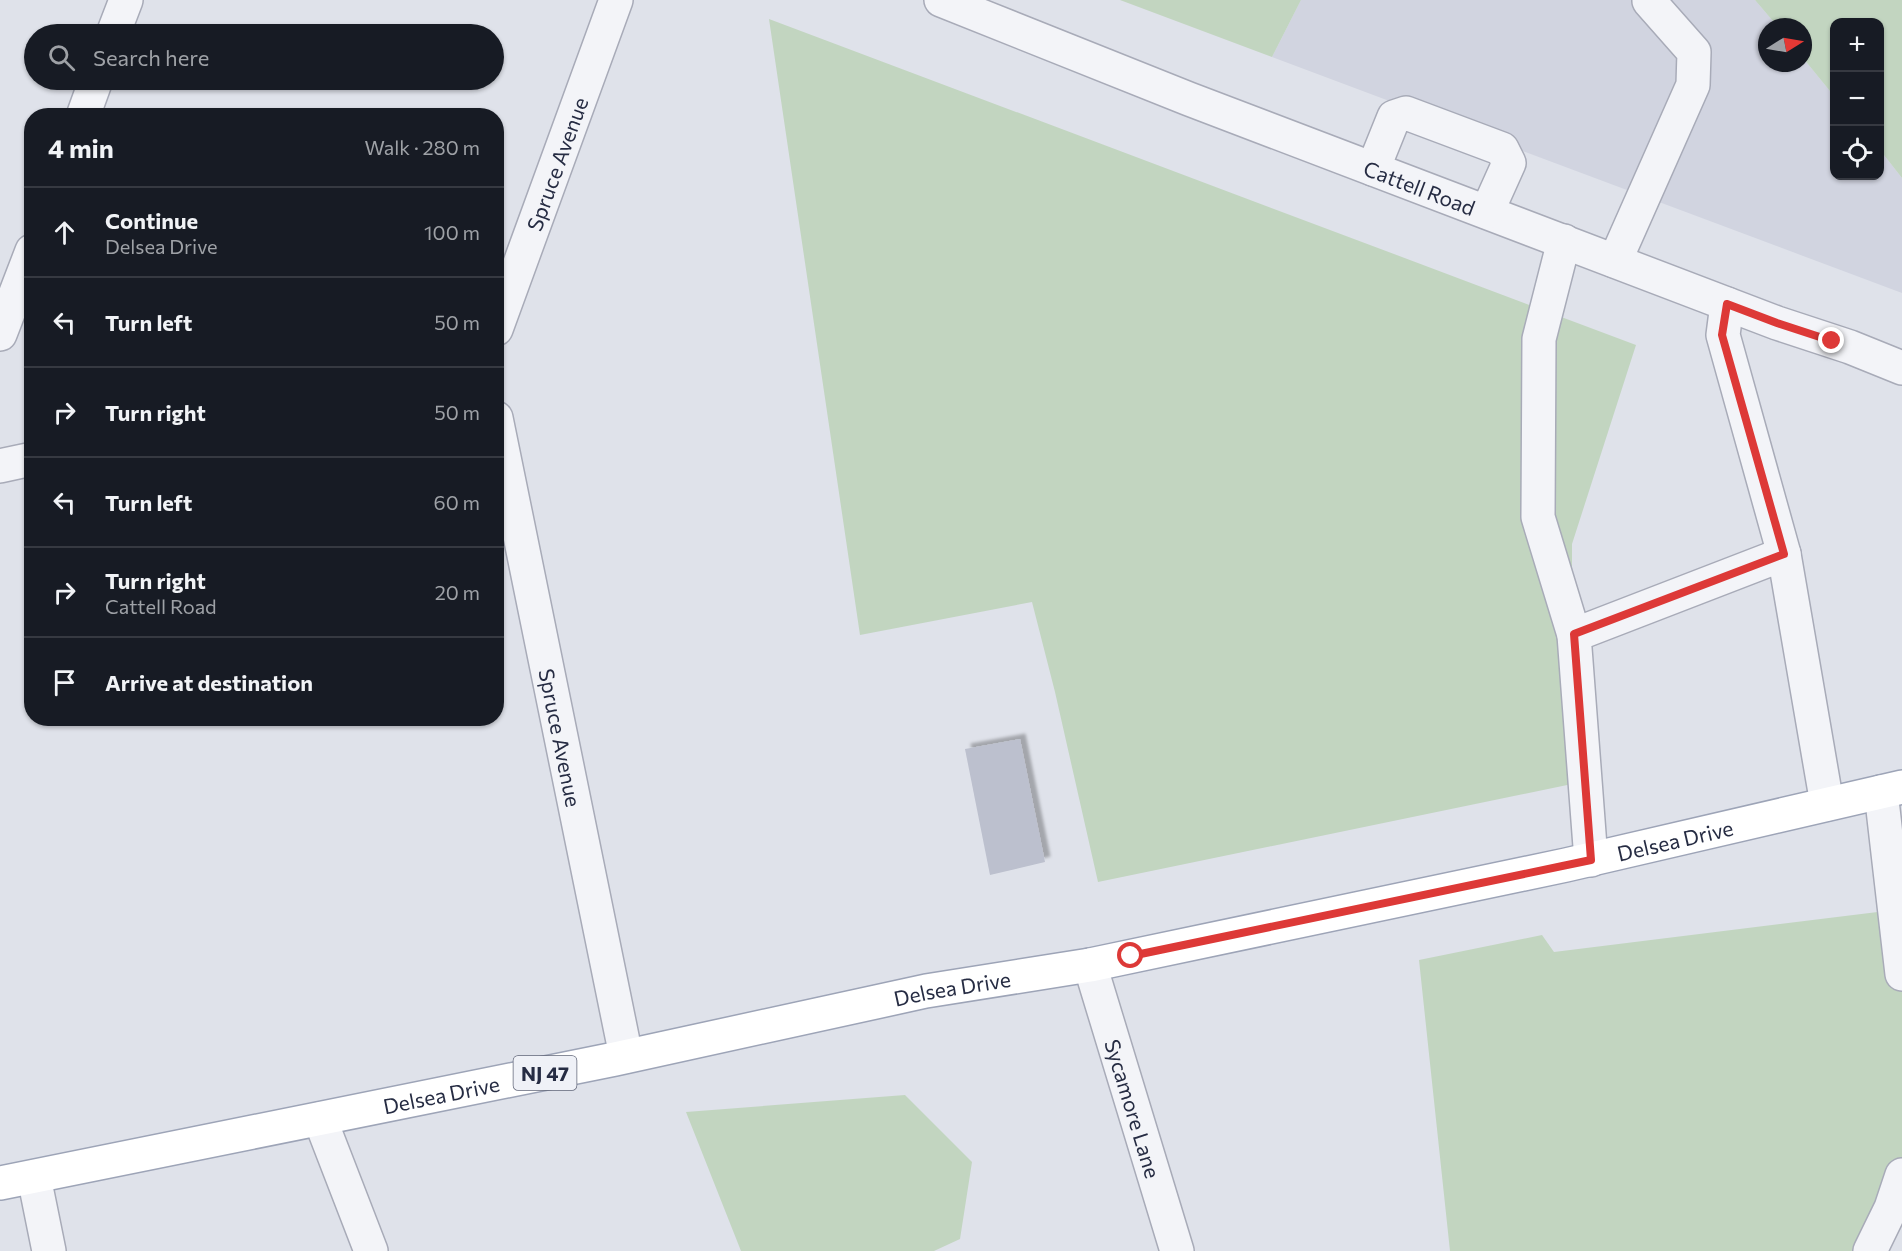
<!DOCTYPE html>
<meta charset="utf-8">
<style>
body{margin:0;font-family:Commissioner,sans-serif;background:#20242c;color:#f1f3f6}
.controls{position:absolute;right:18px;top:18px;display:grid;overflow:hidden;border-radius:12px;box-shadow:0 2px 4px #0004}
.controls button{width:54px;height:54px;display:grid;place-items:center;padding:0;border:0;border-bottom:2px solid #363941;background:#171b24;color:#f1f3f6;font:30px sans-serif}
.compass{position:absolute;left:1758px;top:18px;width:54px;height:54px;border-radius:50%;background:#171b24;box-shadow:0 2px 4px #0004;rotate:79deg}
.stop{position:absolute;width:18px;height:18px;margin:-14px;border:4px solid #dd3937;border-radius:50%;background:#fff}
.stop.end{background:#dd3937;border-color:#fff;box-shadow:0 2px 6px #0008}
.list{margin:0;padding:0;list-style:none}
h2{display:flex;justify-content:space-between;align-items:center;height:78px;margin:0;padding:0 24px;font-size:26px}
h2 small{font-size:20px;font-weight:400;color:#9ea1a6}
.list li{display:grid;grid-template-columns:39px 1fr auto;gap:18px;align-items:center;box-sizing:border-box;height:90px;padding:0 24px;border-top:2px solid #363941}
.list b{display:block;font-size:22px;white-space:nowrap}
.list p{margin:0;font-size:20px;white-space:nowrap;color:#9ea1a6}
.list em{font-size:20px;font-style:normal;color:#9ea1a6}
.icon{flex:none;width:33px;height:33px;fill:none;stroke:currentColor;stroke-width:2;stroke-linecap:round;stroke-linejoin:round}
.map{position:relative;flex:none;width:1902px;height:1251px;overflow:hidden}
.search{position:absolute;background:#171b24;box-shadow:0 2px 4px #0004;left:24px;top:24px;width:480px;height:66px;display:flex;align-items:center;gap:15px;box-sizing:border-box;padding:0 21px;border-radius:33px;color:#9ea1a6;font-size:22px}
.panel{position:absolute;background:#171b24;box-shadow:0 2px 4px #0004;left:24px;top:108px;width:480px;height:618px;border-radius:24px}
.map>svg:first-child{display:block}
.built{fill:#d1d4e0}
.green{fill:#c2d5c0}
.building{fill:#bcc0ce;filter:url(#shadow)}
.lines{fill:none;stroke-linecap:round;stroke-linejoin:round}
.minor-casing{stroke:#a8abb8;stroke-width:36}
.major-casing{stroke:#9da4b7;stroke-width:36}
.minor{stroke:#f3f4f8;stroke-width:33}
.major{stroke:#fff;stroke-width:33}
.route{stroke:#dd3937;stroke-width:8}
.labels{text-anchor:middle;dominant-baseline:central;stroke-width:6;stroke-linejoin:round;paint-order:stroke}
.shield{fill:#eff1f7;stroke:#626779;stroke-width:1.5}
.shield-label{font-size:20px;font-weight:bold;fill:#262c43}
.street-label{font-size:21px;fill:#262c43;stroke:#eff1f7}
</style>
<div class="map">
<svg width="1902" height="1251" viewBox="0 0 1902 1251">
<defs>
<filter id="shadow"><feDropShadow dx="5.5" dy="-5.5" stdDeviation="1.5" flood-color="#0004"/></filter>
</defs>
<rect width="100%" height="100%" fill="#dfe2ea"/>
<path class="built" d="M1301 0H1755L1778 27H1767V63H1803V58L1834 96V176H1880V150L1902 178V293L1272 57Z"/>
<path class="green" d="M1120 0H1301L1272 57Z
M1755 0H1902V178L1880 150V22H1834V96L1803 58V27H1778Z
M769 19 1636 345 1572 544V784L1098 882 1055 692 1032 602 860 635Z
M1902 909V1158L1864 1251H1450L1419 960 1542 935 1554 952Z
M905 1095 972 1162 960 1239 934 1251H741L686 1112Z"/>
<path class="building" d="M1020 739 1045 862 990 875 965 749Z"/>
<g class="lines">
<defs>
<g id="minor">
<path id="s1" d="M941 0 1189 99 1777 323 1850 347 1902 368"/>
<path d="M113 34 126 0"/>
<path d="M83 116 96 80"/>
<path d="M1373 169 1394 117 1406 113 1502 149 1509 163 1487 212"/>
<path d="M1564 241 1539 339 1538 517 1574 635"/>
<path d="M1615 261 1693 85 1694 52 1649 1"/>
<path d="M1727 304 1723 335 1784 554"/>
<path id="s2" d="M496 329 616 0"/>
<path d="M0 334 32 251"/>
<path id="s3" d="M496 418 626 1056"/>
<path d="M0 466 32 459"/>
<path d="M1881 792 1902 974"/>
<path d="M1591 860 1574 635 1784 554 1827 804"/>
<path id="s4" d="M1090 965 1177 1251"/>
<path d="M320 1119 371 1251"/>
<path d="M34 1177 49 1251"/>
<path d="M1870 1251 1891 1208 1902 1175"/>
</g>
<g id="major">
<path id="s5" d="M0 1183 615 1059 926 991 1090 965 1566 865 1902 787"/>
</g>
</defs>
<use href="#minor" class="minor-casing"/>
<use href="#major" class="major-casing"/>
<use href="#minor" class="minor"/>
<use href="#major" class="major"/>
</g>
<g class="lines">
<path class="route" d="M1131 956 1591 860 1574 634 1784 554 1722 335 1727 304 1777 323 1832 341"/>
</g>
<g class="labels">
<rect class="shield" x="513.5" y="1056" width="63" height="34" rx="4.5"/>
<g class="shield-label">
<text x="545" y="1073">NJ 47</text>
</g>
<g class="street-label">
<text stroke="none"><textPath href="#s2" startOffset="176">Spruce Avenue</textPath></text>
<text stroke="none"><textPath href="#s1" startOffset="514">Cattell Road</textPath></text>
<text stroke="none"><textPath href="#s3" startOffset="326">Spruce Avenue</textPath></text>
<text stroke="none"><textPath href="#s5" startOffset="1710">Delsea Drive</textPath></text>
<text stroke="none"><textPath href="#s5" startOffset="972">Delsea Drive</textPath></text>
<text stroke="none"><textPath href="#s5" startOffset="450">Delsea Drive</textPath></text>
<text stroke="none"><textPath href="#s4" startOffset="150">Sycamore Lane</textPath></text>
</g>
</g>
</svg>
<div class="controls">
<button>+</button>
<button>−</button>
<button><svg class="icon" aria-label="locate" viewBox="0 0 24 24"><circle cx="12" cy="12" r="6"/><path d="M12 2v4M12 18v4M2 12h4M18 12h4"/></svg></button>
</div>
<svg class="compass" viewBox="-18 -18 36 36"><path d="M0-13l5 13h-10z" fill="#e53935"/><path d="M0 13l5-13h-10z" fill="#9ea1a6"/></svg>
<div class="stop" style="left:1131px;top:956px"></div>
<div class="stop end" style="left:1832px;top:341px"></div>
<div class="search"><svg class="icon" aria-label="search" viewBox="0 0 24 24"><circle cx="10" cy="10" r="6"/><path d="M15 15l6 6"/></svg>Search here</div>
<section class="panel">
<h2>4 min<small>Walk · 280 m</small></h2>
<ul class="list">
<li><svg class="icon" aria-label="ahead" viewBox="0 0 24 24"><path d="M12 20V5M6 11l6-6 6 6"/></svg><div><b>Continue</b><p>Delsea Drive</p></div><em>100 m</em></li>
<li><svg class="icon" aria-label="left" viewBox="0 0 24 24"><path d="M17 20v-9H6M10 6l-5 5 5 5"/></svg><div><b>Turn left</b></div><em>50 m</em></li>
<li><svg class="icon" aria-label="right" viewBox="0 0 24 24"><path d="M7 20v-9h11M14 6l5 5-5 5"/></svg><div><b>Turn right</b></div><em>50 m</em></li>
<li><svg class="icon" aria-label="left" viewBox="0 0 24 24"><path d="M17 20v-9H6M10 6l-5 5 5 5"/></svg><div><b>Turn left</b></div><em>60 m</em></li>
<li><svg class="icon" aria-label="right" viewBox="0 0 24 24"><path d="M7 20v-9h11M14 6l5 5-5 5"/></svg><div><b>Turn right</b><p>Cattell Road</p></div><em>20 m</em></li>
<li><svg class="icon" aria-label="arrive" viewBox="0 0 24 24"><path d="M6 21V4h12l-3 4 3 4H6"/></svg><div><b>Arrive at destination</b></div></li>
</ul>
</section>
</div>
